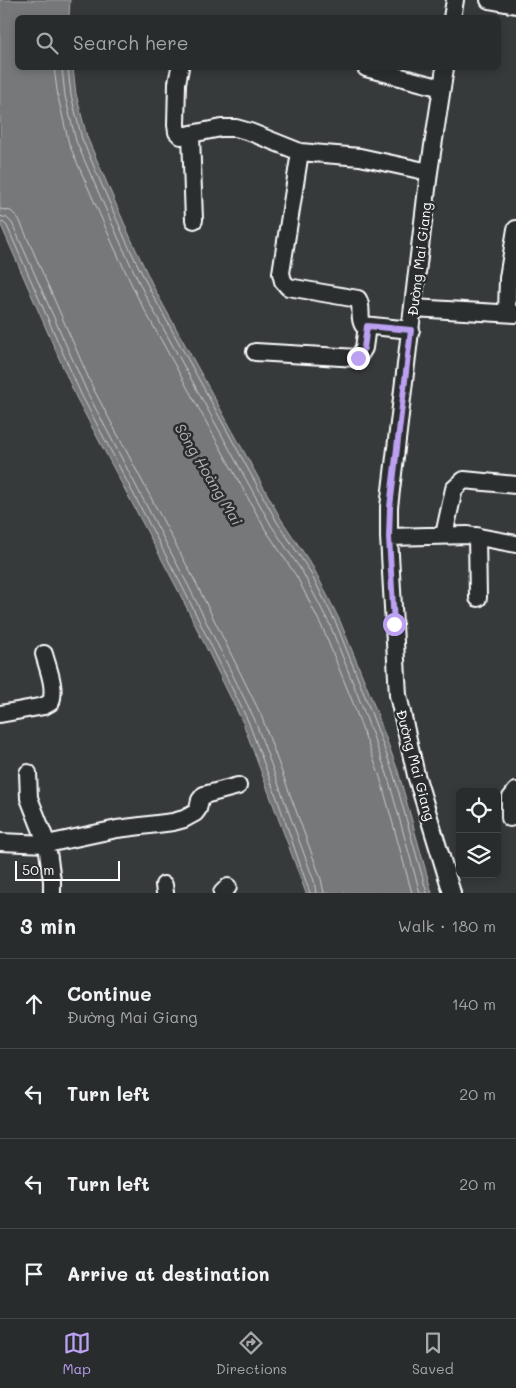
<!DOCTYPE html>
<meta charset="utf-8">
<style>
body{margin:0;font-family:Mali,sans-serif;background:#353838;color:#f1f3f6}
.controls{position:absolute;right:15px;bottom:15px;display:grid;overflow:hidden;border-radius:8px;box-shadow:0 2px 8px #0003}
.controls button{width:45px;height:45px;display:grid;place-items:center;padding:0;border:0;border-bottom:1px solid #454848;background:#292c2c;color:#f1f3f6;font:25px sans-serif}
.scale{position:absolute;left:15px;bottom:12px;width:105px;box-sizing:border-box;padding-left:5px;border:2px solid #fff;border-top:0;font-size:14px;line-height:18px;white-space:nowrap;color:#fff;-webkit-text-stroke:4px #2a2d2e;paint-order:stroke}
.stop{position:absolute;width:15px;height:15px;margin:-11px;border:4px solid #bca0f2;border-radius:50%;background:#fff}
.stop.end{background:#bca0f2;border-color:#fff;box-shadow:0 1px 5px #0008}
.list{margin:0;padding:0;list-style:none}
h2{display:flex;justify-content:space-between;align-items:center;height:65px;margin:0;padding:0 20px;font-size:21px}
h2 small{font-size:16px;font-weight:400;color:#a5a7a9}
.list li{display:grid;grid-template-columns:32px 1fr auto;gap:15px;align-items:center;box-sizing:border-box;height:90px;padding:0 20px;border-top:1px solid #454848}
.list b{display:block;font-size:19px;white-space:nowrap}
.list p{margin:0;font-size:16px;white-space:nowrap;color:#a5a7a9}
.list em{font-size:16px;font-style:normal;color:#a5a7a9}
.icon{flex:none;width:28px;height:28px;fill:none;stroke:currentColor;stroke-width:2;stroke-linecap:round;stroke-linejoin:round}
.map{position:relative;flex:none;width:516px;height:893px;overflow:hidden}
.search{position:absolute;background:#292c2c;box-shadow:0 2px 8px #0003;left:15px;right:15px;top:15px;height:55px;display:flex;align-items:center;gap:12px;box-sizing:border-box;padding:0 18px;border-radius:8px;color:#a5a7a9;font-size:19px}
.sheet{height:425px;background:#292c2c}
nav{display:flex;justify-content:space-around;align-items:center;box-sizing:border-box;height:70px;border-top:1px solid #454848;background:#292c2c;font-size:14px;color:#a5a7a9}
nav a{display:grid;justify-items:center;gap:2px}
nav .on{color:#bca0f2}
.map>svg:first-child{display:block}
.water{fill:#767879;stroke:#adaeaf}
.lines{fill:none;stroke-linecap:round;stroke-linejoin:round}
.shore{stroke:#c8c9c9;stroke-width:1}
.minor-casing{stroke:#fff;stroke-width:20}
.minor{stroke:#2a2d2e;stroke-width:16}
.route{stroke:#bca0f2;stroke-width:6}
.labels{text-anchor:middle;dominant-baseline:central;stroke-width:5;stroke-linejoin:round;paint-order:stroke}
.street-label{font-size:14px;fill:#fff;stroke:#2a2d2e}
.water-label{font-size:15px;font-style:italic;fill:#b4b5b5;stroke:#2a2d2e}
</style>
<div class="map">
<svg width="516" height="893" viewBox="0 0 516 893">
<rect width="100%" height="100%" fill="#373a3b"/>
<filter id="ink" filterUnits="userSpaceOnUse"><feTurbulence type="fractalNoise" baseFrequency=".02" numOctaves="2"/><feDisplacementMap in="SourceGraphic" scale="10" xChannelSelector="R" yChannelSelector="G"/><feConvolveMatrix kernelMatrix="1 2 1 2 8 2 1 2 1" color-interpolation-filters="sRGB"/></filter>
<g filter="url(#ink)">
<path class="water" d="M0 0H70L69 17 18 18V68H73L76 94 87 137 131 239 155 290 281 519 313 567 340 621 371 697 398 771 432 893H306L243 723 179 592 76 397 0 223Z"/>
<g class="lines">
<path class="shore" d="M54 68 58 97 69 144 114 247 138 298 265 529 297 577 323 629 353 703 380 777 412 893
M62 68 65 96 76 141 121 244 145 295 271 525 303 573 330 625 360 701 387 774 420 893
M68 68 71 95 82 139 126 241 151 292 277 522 309 570 336 623 366 699 393 772 427 893
M0 209 11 211 19 219 93 388 196 583 261 715 321 879 324 893
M0 216 7 218 12 223 87 392 189 587 254 718 314 881 316 893
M0 222 4 223 7 226 81 394 184 590 248 721 277 798 310 893"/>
<defs>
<path id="minor" d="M489 0 516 5
M452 18 455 0
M180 68 177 83 176 125 177 132 181 136 221 128H236L250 132 300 152 360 157 429 172
M366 68 442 88
M445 68 429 172 389 507V537L398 695 416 775 452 893
M191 135 194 220
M300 152 281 273 283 281 288 287 358 299C363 307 358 317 363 325L411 330
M413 308 516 314
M507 313 508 278 516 229
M255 352 358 358 364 348 367 326
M444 535 454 489 464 480 516 485
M477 536 478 598
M389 537 468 535 516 544
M0 714 44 706 51 702C56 687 48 669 44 654
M28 773 29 798 47 844 52 881V893
M510 818V799L516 791
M0 842 47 844 117 829 173 822 184 819 195 813 198 809 200 800 204 795 238 786
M164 885 165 893
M222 893 228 887"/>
</defs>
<use href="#minor" class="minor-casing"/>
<use href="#minor" class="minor"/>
</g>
</g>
<g class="lines" filter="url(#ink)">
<path class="route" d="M358 358 364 348 367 326 411 330 390 507 389 537 394 624"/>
</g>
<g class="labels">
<g class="street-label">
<text transform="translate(419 259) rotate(-83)">Đường Mai Giang</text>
<text transform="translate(416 765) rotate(75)">Đường Mai Giang</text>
</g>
<g class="water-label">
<text transform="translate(209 474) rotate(59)">Sông Hoàng Mai</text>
</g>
</g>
</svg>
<div class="controls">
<button><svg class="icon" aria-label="locate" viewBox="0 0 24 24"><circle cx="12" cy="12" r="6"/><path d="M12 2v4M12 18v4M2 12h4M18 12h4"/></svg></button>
<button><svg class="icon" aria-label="layers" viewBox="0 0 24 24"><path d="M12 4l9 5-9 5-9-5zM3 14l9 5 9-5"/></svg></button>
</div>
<div class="scale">50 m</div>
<div class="stop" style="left:394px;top:624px"></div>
<div class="stop end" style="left:358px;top:358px"></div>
<div class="search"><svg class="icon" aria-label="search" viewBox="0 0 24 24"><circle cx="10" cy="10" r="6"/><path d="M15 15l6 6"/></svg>Search here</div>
</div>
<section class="sheet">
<h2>3 min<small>Walk · 180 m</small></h2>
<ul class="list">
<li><svg class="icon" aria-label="ahead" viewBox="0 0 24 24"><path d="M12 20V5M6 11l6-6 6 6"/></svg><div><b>Continue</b><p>Đường Mai Giang</p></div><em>140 m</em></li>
<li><svg class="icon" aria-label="left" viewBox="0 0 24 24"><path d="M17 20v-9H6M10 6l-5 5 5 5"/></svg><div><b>Turn left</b></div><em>20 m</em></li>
<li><svg class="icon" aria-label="left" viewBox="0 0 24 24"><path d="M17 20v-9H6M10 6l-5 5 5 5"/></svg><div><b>Turn left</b></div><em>20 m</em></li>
<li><svg class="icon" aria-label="arrive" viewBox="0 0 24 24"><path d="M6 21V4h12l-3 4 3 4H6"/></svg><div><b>Arrive at destination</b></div></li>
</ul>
</section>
<nav>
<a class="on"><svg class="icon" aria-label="map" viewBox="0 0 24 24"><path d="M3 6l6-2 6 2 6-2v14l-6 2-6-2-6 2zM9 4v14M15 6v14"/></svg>Map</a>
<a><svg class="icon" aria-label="directions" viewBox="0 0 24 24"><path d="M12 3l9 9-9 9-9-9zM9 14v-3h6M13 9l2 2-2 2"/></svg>Directions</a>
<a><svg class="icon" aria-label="saved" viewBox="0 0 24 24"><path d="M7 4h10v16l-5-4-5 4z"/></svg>Saved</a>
</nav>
